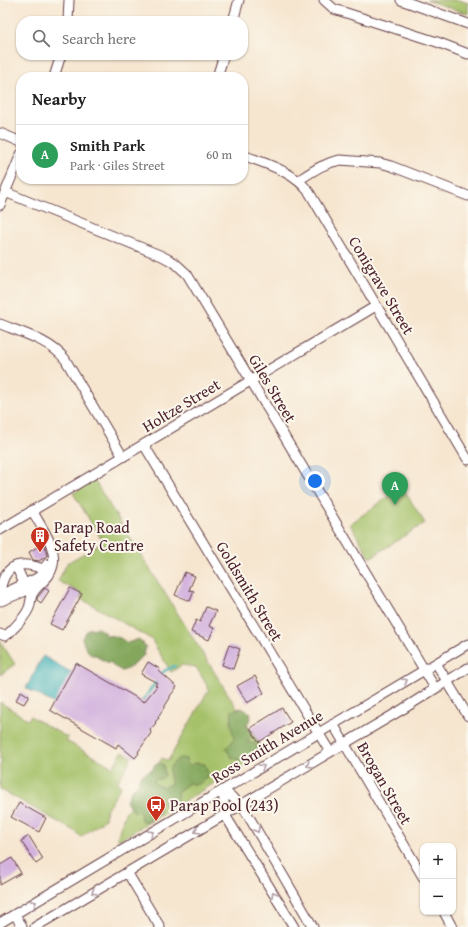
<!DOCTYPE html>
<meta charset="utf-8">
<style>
body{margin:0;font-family:"Gentium Book Plus",serif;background:#f6f6f6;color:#222}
.controls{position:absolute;right:12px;bottom:12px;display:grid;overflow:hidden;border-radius:8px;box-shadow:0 1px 3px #0004}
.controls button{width:36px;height:36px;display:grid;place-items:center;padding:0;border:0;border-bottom:1px solid #e0e0e0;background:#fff;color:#222;font:20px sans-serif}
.you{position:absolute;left:315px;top:481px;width:14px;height:14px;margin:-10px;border:3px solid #fff;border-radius:50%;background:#1a73e8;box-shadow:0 0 0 6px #1a73e833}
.badge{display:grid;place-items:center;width:26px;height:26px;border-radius:50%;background:#7c3aed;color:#fff;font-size:13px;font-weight:700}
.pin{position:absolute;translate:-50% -33px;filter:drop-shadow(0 1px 2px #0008)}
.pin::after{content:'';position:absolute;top:21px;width:14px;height:12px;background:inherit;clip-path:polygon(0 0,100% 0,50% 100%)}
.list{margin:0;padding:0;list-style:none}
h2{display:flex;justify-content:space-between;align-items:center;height:52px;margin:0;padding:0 16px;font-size:17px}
h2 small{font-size:13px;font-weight:400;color:#767676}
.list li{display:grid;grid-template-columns:26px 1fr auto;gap:12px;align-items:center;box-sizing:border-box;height:60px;padding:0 16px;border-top:1px solid #e0e0e0}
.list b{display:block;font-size:15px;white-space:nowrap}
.list p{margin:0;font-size:13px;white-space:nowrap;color:#767676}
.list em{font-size:13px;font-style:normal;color:#767676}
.icon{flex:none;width:22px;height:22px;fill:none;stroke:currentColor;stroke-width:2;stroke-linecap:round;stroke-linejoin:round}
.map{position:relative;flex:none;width:468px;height:927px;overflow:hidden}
.search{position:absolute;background:#fff;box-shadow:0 1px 3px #0004;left:16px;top:16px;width:232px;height:44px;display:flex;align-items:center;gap:10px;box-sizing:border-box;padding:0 14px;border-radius:16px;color:#767676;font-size:15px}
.panel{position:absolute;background:#fff;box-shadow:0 1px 3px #0004;left:16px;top:72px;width:232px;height:112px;border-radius:16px}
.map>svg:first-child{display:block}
.green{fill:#a5c169;stroke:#78704a}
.forest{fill:#84a75d;stroke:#676344}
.water{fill:#3badb5;stroke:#426670}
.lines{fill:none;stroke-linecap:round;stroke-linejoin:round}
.stream{stroke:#3badb5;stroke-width:2.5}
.building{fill:#d3b2de}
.minor-casing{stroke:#643d44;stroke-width:11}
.minor{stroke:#fff;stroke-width:9}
.oneway{stroke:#ae9aa0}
.labels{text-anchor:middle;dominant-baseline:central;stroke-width:4;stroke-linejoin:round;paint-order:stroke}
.street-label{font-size:16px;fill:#4a1f2b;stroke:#fbf7ec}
.poi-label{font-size:16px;fill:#4a1f2b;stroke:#fbf7ec;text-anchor:start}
</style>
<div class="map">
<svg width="468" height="927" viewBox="0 0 468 927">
<rect width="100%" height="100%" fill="#fbf7ec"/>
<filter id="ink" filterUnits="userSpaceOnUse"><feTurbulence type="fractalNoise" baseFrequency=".025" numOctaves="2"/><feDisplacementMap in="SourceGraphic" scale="8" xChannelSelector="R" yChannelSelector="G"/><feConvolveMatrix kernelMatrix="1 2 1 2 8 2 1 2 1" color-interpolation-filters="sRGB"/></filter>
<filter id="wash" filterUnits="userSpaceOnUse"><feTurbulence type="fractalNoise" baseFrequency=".012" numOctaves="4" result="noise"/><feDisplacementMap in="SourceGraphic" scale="16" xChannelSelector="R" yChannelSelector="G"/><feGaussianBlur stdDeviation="0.9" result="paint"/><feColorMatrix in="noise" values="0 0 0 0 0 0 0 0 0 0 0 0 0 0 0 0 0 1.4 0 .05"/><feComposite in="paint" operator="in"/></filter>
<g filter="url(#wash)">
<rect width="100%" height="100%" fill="#f6e6d0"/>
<path class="green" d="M427 0H459L468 3V14Z
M94 480 265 753 119 840 117 838 125 813 162 758 168 761 209 689 196 667 182 665 171 672 151 639 80 598 82 594 58 581 67 563 103 542 73 493Z
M402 487 425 523 370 558 350 524Z
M0 641 15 664 0 675Z
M0 702 28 720 30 716 68 738 66 741 113 767 122 752 132 757 117 783 121 786 106 811 105 819 81 837 76 832 0 789V765L2 761 0 760Z"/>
<path class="forest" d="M97 628 105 632 106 636C114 634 121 638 127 643L139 639 146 646 144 655C136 661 132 668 122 671L113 666 111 662 109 663 97 657V655H91L85 647 82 638 88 629Z
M241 708 251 713 250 720 246 725 252 735 247 742 256 744 259 754 245 762 231 757 226 748C238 737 233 738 231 724 231 720 232 715 232 711Z
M179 758 186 759 189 766 194 763 205 764 208 774C203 782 199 787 189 783L181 789 177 794 178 803 172 807 165 808V805L160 801 157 804 161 809 156 817 147 822 141 820 140 811 134 812 126 801 132 789 137 786 140 776 153 769 155 764H163L165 776 160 779H155L154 782 157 785 162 787 171 784C169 769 167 768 179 758Z"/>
<path class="water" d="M43 656 105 692 88 723 26 688Z"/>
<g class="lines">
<path class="stream" d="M161 675 164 671 175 666
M143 700 157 681"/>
</g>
<g id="blocks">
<path class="building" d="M44 543 47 556 39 561 33 560 29 552Z
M185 572 195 576 189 590 194 591 190 601 175 595Z
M45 588 49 591 41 603 37 600V598Z
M70 588 82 594 62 630 50 624Z
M206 607 216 611 209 626 214 628 209 640 191 632 196 620 200 622Z
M229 645 240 649 233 669 222 665Z
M148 662 160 669 159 671 177 687 170 696V698L158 717 159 718 155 722 156 723 150 730 151 733 138 752 139 753 135 758 118 744 116 748 50 710 76 663 144 702 157 686 155 685 157 683 141 674Z
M255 676 264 693 247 703 237 686Z
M21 691 29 696 24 704 16 700Z
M282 708 291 722 259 742 250 728Z
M19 803 46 818 39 832 11 817Z
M29 836 43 859 36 864 21 841Z
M12 858 21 873 0 885V865Z"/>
</g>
</g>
<g filter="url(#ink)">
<use href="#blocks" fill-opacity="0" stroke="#643d44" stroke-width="1"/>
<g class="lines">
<defs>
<path id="minor" d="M324 0 334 9 437 42 468 54
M401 0 468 24
M68 21 69 0
M233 21 239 0
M54 77 61 55
M217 77 224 55
M0 133 21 142
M243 155C266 164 293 171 309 192L468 460
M299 180C313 171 324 163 340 160L380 163 391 166 468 196
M5 192 162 256 175 263 187 274 435 688
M0 205 21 154
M0 324C23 333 49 340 65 359L123 457
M144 445 330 752
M0 530 376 306
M16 566 26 588
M0 593C4 560 25 560 50 572
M0 595 35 579 40 576 47 564
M1 601 38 586
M0 634 5 636 8 634C15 627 25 618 29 608 31 603 30 598 33 593 37 586 44 582 49 575 63 552 42 530 32 510
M436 663 468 716
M333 724 423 877
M223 790 242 805 313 927
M223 790 225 815 294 927
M127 872 160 927
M444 912 452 927
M15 914 22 927
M0 923 468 644
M35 927 403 709 468 668"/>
</defs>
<use href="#minor" class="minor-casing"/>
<use href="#minor" class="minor"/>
</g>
<defs><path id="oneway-chevron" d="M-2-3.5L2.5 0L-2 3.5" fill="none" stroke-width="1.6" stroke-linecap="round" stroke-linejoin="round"/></defs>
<g class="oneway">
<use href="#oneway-chevron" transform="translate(405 681) rotate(-31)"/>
<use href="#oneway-chevron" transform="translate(309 765) rotate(149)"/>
<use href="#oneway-chevron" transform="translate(262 767) rotate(-31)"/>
<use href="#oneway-chevron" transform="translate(257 830) rotate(60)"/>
<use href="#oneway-chevron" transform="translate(197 831) rotate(150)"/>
<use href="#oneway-chevron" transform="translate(151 833) rotate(-31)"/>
<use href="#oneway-chevron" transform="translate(94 892) rotate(149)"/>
<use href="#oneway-chevron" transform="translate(274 894) rotate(-121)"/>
<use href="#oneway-chevron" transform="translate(34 903) rotate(-31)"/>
</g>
</g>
<defs>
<symbol id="building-pin" viewBox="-11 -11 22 30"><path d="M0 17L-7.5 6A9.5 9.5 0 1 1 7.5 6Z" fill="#c8321e" stroke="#fbf7ec"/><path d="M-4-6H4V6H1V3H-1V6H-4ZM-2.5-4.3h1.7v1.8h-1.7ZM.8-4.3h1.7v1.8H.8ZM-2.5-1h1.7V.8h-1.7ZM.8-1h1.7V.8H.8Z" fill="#fff"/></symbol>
<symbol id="bus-pin" viewBox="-11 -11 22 30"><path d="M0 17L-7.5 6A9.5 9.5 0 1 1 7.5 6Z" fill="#c8321e" stroke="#fbf7ec"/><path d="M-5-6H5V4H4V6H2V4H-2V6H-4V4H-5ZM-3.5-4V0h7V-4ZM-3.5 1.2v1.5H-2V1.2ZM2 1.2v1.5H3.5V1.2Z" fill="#fff"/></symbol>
</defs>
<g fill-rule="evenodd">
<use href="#building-pin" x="29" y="525" width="22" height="30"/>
<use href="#bus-pin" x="145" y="794" width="22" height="30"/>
</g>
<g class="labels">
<g class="street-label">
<text transform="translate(382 285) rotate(59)">Conigrave Street</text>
<text transform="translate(273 388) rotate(59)">Giles Street</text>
<text transform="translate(181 405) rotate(-31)">Holtze Street</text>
<text transform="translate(250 591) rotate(59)">Goldsmith Street</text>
<text transform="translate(267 746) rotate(-31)">Ross Smith Avenue</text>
<text transform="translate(385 783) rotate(60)">Brogan Street</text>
</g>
<g class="poi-label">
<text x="54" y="527">Parap Road<tspan x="54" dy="18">Safety Centre</tspan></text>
<text x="170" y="805">Parap Pool (243)</text>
</g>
</g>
</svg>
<div class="controls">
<button>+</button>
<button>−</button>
</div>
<div class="you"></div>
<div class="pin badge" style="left:395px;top:505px;background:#2e9e5b">A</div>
<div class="search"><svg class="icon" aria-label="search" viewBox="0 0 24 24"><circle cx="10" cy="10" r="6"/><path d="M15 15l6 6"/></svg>Search here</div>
<section class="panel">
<h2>Nearby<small></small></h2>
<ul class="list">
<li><span class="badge" style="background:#2e9e5b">A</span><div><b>Smith Park</b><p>Park · Giles Street</p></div><em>60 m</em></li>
</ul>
</section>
</div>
